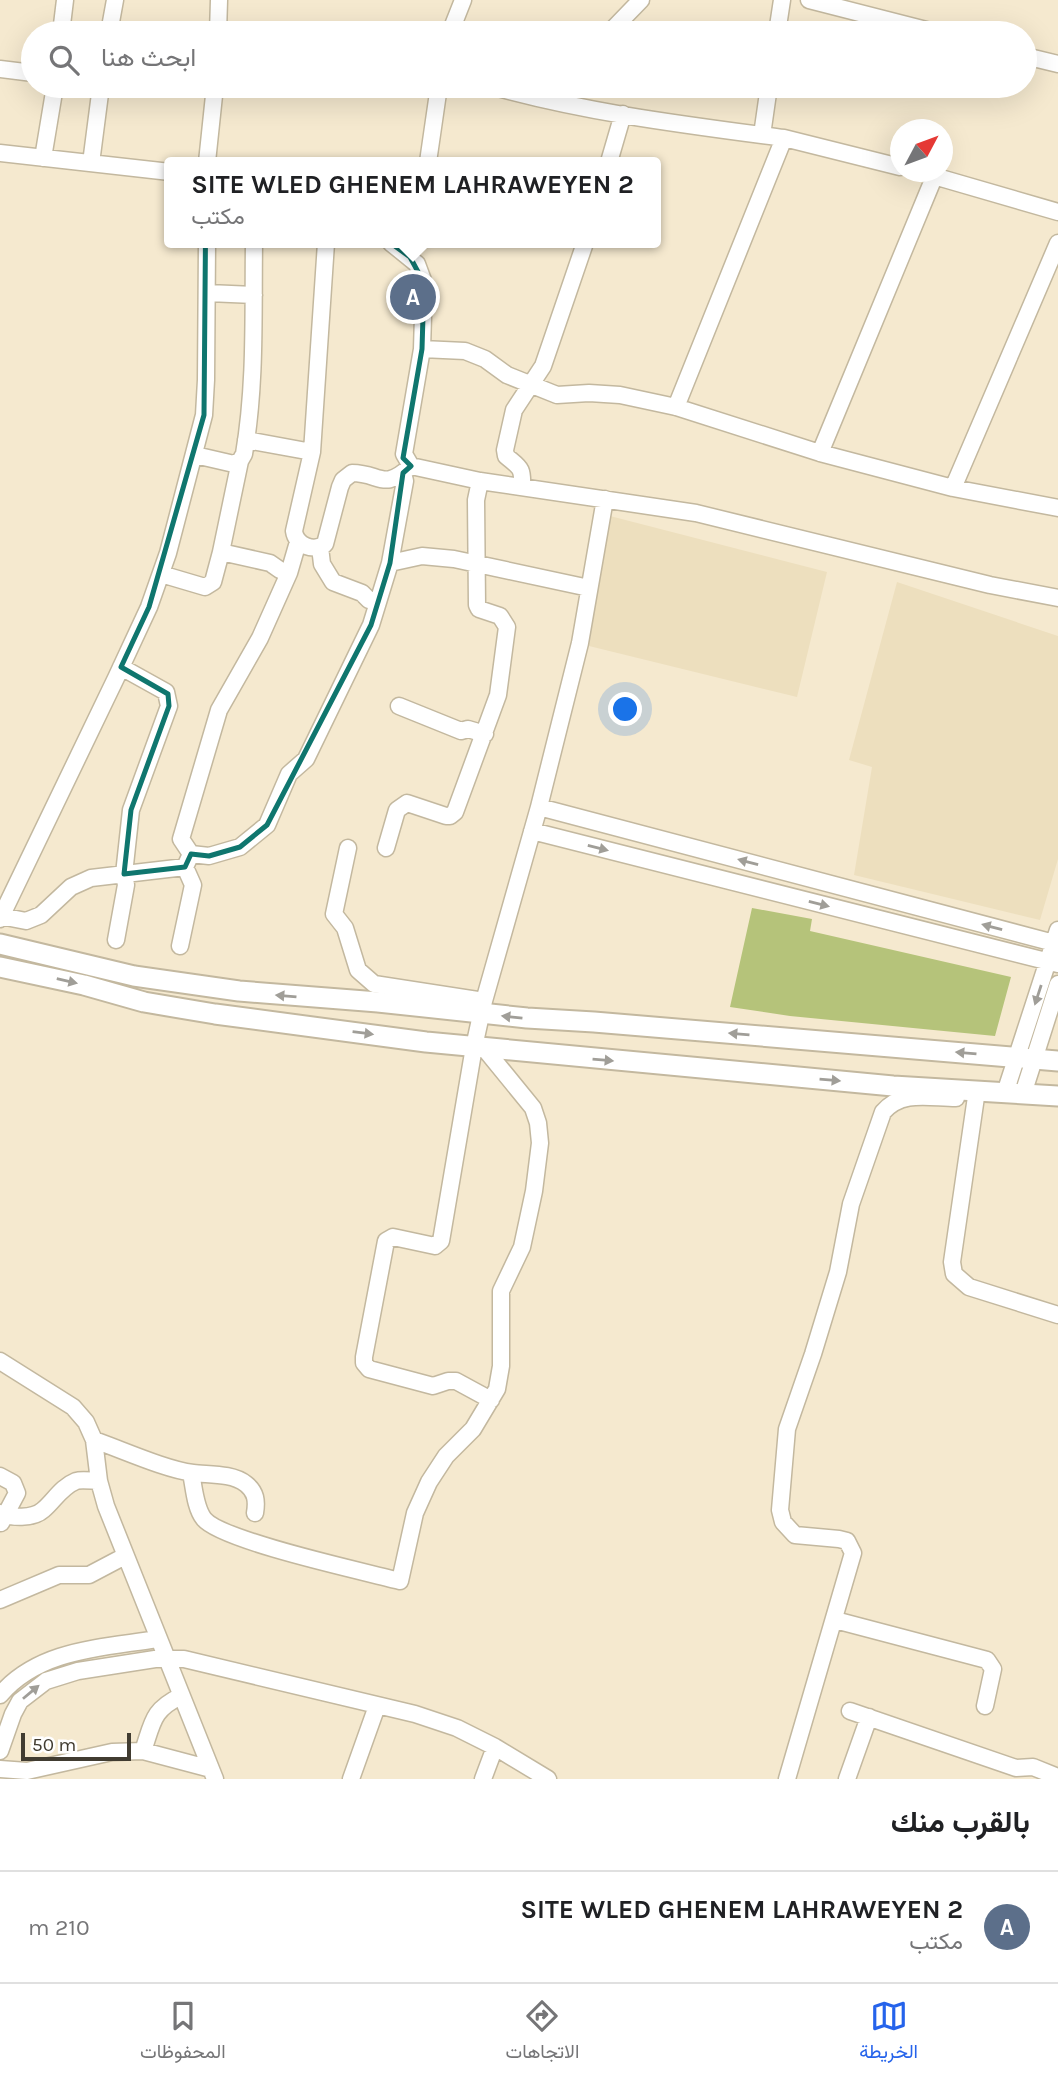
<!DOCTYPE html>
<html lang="ar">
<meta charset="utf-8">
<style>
body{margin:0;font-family:Karla,Vazirmatn,sans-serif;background:#f6f6f6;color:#202124;direction:rtl}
.compass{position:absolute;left:890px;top:119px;width:63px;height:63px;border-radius:50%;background:#fff;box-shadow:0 7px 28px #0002;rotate:49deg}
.scale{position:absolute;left:21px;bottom:18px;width:110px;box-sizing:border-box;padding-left:7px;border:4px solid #413c31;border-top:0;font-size:19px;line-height:24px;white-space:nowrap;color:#413c31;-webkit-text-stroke:5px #fff;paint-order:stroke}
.you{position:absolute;left:626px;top:710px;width:24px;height:24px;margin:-18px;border:5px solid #fff;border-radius:50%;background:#1a73e8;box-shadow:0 0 0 10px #1a73e833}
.badge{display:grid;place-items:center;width:46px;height:46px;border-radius:50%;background:#2563eb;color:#fff;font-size:23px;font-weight:700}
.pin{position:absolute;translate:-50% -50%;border:4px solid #fff;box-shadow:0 2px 7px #0006}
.popup{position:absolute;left:164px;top:157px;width:497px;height:91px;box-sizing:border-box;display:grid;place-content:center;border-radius:7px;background:#fff;filter:drop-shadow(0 2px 5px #0005);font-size:23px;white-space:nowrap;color:#757577}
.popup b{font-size:26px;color:#202124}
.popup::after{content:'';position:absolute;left:50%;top:100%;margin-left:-14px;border:14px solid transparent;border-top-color:#fff}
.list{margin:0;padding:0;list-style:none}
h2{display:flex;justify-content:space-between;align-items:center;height:91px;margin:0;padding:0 28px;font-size:30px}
h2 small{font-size:23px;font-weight:400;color:#757577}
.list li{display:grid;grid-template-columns:46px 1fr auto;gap:21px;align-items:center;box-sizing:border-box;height:112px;padding:0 28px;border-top:2px solid #e0e0e0}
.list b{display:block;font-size:26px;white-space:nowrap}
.list p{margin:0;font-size:23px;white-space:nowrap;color:#757577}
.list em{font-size:23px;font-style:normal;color:#757577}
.icon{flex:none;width:38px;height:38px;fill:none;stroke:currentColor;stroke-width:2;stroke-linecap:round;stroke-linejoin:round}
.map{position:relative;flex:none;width:1058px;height:1779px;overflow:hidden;direction:ltr}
.search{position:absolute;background:#fff;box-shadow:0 7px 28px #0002;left:21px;right:21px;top:21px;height:77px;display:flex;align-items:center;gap:18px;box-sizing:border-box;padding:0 24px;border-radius:38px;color:#757577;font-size:26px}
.sheet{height:203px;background:#fff}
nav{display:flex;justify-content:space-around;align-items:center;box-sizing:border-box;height:98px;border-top:2px solid #e0e0e0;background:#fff;font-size:19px;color:#757577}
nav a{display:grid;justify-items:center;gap:4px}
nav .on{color:#2563eb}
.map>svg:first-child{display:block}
.built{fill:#eddfbe}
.green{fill:#b5c37a}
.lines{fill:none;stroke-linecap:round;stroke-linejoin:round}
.minor-casing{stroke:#c3b89f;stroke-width:19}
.tertiary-casing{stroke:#c3b89f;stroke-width:23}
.minor{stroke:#fff;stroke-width:16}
.tertiary{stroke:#fff;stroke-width:19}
.oneway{fill:#a09e98}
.marked{fill:none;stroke:#0f766e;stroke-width:5;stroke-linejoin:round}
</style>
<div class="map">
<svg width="1058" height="1779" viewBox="0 0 1058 1779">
<rect width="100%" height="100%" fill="#f5e9cf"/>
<path class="built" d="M610 516 827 572 797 697 589 646Z
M897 582 1058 636V859L1040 920 854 875 872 767 849 760Z"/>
<path class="green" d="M752 908 812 919 810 931 1011 977 995 1036 790 1016 730 1007Z"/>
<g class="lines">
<defs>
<path id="minor" d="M809 0 938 33
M61 33 65 0
M109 33 115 0
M218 33 219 0
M450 33 463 0
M609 33 641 0
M777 33 782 0
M1025 56 1058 64
M0 69 33 73
M491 86C587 113 686 125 784 138
M564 102 570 86
M762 135 769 86
M0 153 170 172
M43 158 55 86
M207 162 215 86
M428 162 439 86
M609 162 623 114
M91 163 101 86
M920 172 1058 212
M326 243 312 452 294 531C296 546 314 552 325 544L340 487 343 480 352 473C381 473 382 492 411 466
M391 243 417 264 424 283 422 349 404 454 411 466 480 481 696 513 990 585 1058 598
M208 293 254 295
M422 349 465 351 485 359 507 375 557 395 589 393 620 395 676 407 820 453 953 488 1058 508
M676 407 784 138 900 167
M246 440 312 452
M820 453 935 175
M195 455 234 464 240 461 244 454C256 383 253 314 254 243
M240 461 221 552 270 563 280 570 289 573 298 542
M522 487C523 467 520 468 506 456L505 450 514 410 543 366 585 243
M953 488 1058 243
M320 547 322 564 333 582 362 593 369 600 377 602
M390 563 422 556 454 559 589 588
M161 574 205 587 213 582 221 552
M399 706 461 731 468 729 485 734
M539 807 1058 944
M532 831 1058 964
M348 848 334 914 345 928 358 970 374 984 484 1001
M386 848 397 810 407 803 446 816H450L455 812 498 695 507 627 500 616 479 609 477 605 476 500 480 481
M191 854 209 856 240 847 267 825 289 774 306 759 371 625 390 563 405 481 403 473
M1 916 26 921 41 915 71 887 91 878 185 867
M0 919 116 678 149 607 168 553 204 415 206 380 207 243
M116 940 126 885 124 874 131 810 169 706 166 692 121 667
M180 946 193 885 185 867 191 854 181 839 219 710 260 638 289 573
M977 1090 952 1262 954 1274 969 1287 1058 1315
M1005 1093 1058 930
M1023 1094 1058 984
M0 1361 73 1407 86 1422 94 1440 99 1481 106 1506 215 1779
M491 1400 456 1381H448L433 1386 369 1369 364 1363V1357L386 1241 393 1237 435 1246 441 1241 474 1047 484 1001 539 807 580 643 605 499
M94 1440C123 1450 164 1469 193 1473 209 1475 232 1473 246 1484 256 1492 257 1501 255 1513
M191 1473C194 1487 195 1508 204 1519 222 1541 366 1572 400 1581L415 1513 429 1482 446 1456 473 1429 497 1389 501 1366V1291L522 1247 534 1191 540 1143 538 1123 533 1108 484 1048
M0 1476 13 1483 17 1493 1 1523
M0 1513C11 1518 33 1519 43 1510 54 1501 61 1487 76 1481 82 1479 92 1481 99 1481
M0 1600 59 1575H89L125 1556
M835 1620 987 1660 993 1669 985 1706
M0 1695C39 1649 102 1648 157 1639
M850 1711 1016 1768 1033 1767 1058 1777
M0 1751 13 1714 20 1701 46 1681 78 1671 155 1659H184L415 1714 457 1728 495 1747 548 1779
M143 1751C153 1722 152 1710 181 1696
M0 1769 27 1771 112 1752 143 1751 211 1769
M351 1779 377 1706
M483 1779 495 1747
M787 1779 853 1553 847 1541 839 1539 795 1535 783 1522 780 1510 787 1429 813 1354 838 1272 851 1204 883 1112C902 1090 929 1098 956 1098
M847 1779 869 1717"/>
<path id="tertiary" d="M0 944 134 976 239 991 378 1002 527 1018 594 1022 1058 1061
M0 967 84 985 144 1002 215 1014 426 1042 893 1086 1058 1096"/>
</defs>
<use href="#minor" class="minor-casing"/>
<use href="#tertiary" class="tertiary-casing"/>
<use href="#minor" class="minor"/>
<use href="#tertiary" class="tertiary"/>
</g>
<defs><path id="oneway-solid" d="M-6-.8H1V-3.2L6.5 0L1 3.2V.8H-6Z" transform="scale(1.75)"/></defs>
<g class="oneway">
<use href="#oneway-solid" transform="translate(598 848) rotate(14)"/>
<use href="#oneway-solid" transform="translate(748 862) rotate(-165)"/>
<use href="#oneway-solid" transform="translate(819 904) rotate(14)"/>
<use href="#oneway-solid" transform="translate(992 927) rotate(-165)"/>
<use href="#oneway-solid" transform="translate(67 981) rotate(13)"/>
<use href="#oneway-solid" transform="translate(1038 995) rotate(108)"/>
<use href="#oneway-solid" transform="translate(286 996) rotate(-175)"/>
<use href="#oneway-solid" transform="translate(512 1017) rotate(-174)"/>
<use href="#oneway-solid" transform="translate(363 1033) rotate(7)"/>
<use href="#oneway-solid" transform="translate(739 1034) rotate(-175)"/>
<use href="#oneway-solid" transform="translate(966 1053) rotate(-175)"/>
<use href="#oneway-solid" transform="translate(603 1060) rotate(5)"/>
<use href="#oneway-solid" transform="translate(830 1080) rotate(5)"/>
<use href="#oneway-solid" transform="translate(31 1692) rotate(-40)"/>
</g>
<path class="marked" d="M257 175 293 184 330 199 410 257 424 283 422 349 403 458 411 466 403 473 390 563 371 625 267 825 240 847 209 856 191 854 185 867 124 874 131 810 169 706 168 694 121 667 149 607 204 415 206 177Z"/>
</svg>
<svg class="compass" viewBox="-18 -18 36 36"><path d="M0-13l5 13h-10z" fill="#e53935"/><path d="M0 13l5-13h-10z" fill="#757577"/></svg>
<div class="scale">50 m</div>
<div class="you"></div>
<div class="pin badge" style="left:413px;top:297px;background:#5c6f8a">A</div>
<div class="popup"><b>SITE WLED GHENEM LAHRAWEYEN 2</b>مكتب</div>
<div class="search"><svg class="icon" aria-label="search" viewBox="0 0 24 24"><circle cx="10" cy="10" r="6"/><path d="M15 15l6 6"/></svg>ابحث هنا</div>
</div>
<section class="sheet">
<h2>بالقرب منك<small></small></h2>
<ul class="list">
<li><span class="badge" style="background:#5c6f8a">A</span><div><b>SITE WLED GHENEM LAHRAWEYEN 2</b><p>مكتب</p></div><em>210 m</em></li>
</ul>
</section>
<nav>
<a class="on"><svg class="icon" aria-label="map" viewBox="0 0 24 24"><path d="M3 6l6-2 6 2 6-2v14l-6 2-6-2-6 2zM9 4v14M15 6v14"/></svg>الخريطة</a>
<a><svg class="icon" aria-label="directions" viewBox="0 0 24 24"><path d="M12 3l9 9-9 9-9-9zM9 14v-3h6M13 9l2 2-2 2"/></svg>الاتجاهات</a>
<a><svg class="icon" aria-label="saved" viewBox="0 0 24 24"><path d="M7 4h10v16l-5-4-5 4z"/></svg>المحفوظات</a>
</nav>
